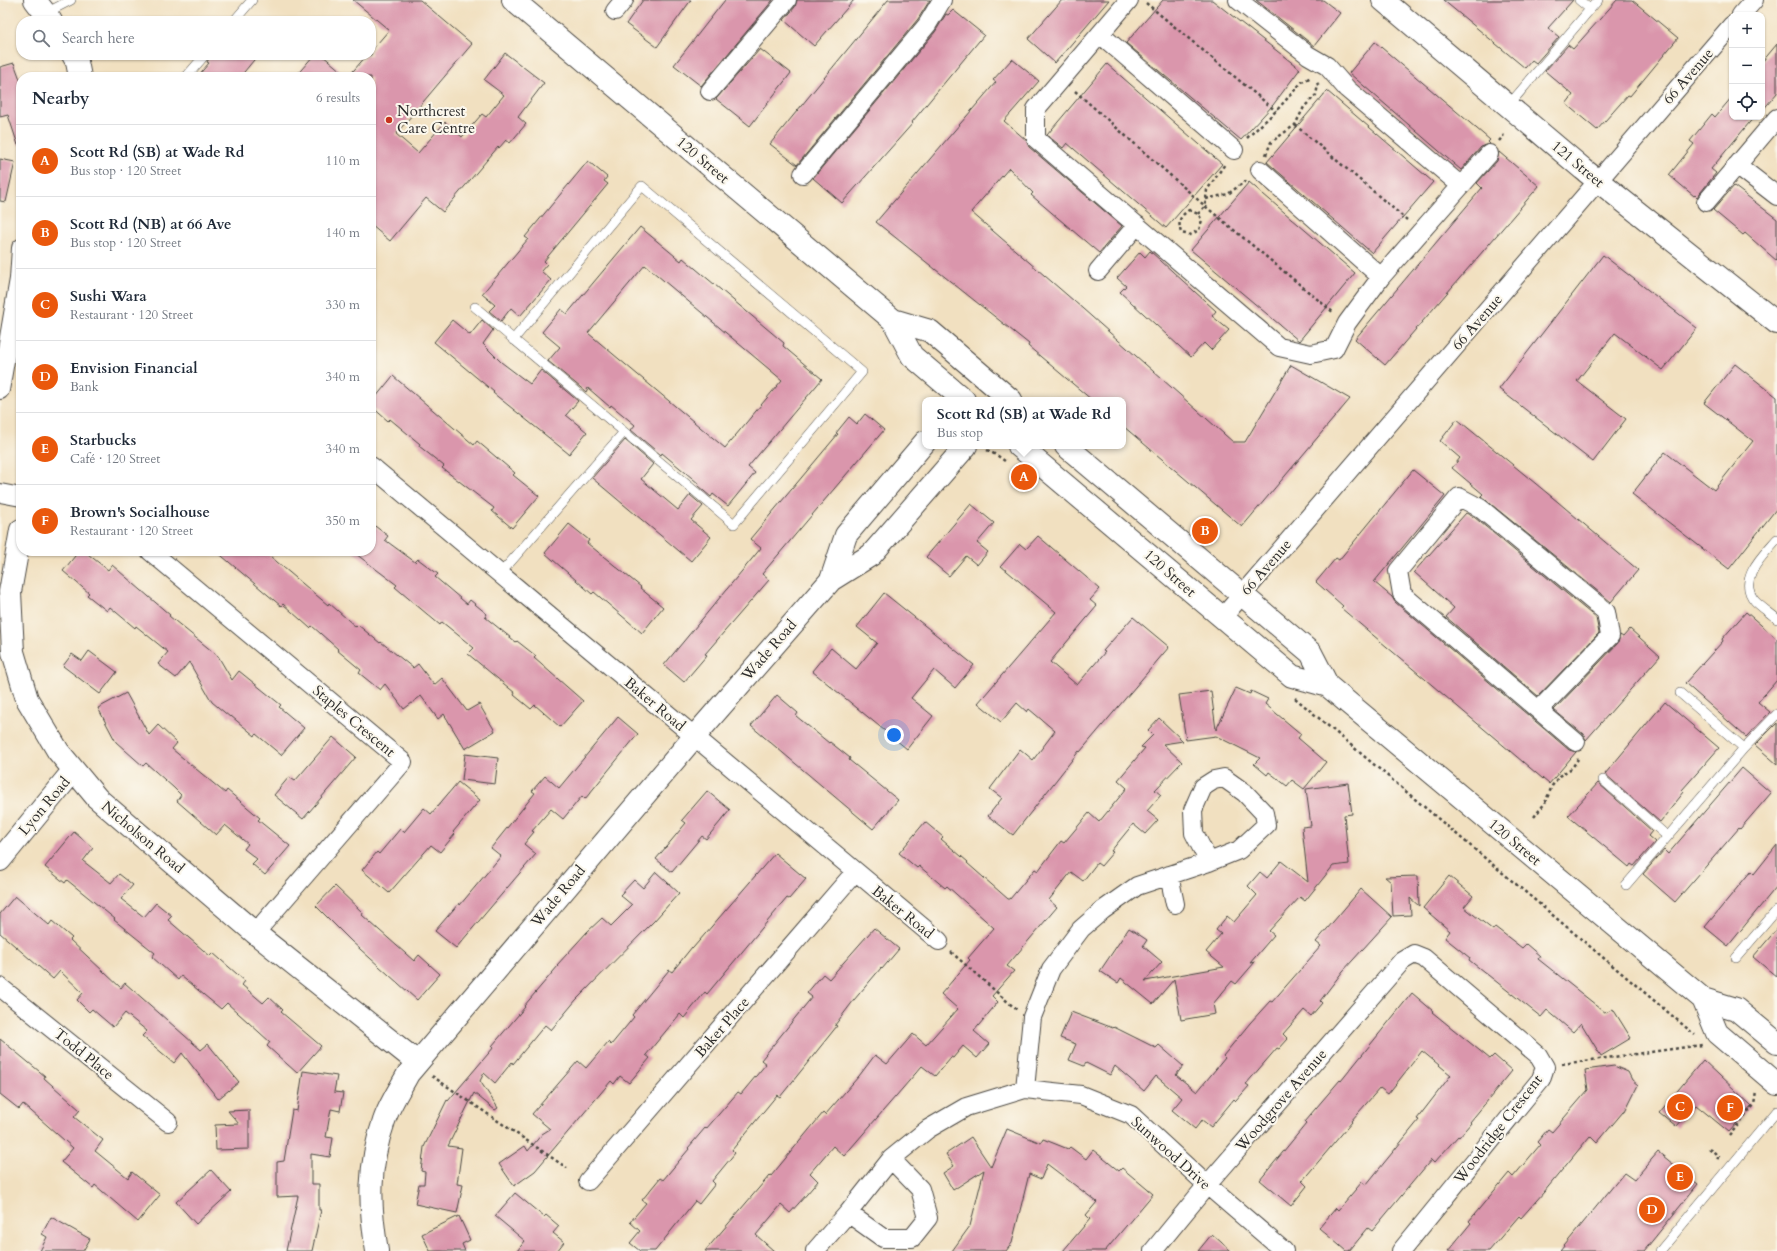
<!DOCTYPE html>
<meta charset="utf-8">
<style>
body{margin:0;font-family:Cardo,serif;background:#f6f6f7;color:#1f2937}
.controls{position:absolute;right:12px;top:12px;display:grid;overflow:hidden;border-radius:8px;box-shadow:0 1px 3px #0004}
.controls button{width:36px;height:36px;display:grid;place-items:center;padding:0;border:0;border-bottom:1px solid #e0e1e3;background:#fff;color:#1f2937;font:20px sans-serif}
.you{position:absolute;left:894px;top:735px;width:14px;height:14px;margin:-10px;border:3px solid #fff;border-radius:50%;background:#1a73e8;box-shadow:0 0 0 6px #1a73e833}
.badge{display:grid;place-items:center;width:26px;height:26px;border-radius:50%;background:#ea580c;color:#fff;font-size:13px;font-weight:700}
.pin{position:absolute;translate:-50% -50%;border:2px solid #fff;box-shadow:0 1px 4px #0006}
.popup{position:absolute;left:922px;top:397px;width:204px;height:52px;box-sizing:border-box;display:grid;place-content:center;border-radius:8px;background:#fff;filter:drop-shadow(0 1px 3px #0005);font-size:13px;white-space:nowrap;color:#747a83}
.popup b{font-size:15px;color:#1f2937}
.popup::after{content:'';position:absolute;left:50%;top:100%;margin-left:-8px;border:8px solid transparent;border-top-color:#fff}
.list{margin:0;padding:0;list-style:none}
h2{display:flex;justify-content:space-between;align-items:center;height:52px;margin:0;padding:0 16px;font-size:17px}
h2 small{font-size:13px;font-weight:400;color:#747a83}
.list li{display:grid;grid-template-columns:26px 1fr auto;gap:12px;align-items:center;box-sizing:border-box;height:72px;padding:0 16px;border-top:1px solid #e0e1e3}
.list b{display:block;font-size:15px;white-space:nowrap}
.list p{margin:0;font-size:13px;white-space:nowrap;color:#747a83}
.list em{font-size:13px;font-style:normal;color:#747a83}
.icon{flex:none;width:22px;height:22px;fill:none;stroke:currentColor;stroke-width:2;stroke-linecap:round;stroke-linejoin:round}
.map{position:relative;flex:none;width:1777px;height:1251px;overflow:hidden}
.search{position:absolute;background:#fff;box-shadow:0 1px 3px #0004;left:16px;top:16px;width:360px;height:44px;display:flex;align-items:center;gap:10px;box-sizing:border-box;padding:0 14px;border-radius:16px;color:#747a83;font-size:15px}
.panel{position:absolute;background:#fff;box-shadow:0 1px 3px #0004;left:16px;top:72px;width:360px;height:484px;border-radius:16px}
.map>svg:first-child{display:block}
.building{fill:#da96ac;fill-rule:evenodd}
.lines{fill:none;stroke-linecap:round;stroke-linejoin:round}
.lane-casing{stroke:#494641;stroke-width:10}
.street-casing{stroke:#494641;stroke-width:20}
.secondary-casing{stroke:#494641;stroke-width:24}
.path{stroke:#494641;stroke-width:2.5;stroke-dasharray:3 3;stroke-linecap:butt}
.lane{stroke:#fff;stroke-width:9}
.street{stroke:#fff;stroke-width:18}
.secondary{stroke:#fff;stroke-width:22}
.poi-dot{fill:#c8321e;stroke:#fbf7ec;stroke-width:1.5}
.labels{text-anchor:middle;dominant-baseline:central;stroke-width:4;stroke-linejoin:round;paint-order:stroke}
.street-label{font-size:15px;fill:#2b2b2b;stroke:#fbf7ec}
.poi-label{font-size:15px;fill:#2b2b2b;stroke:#fbf7ec;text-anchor:start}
</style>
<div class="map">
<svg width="1777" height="1251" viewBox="0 0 1777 1251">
<rect width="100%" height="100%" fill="#fbf7ec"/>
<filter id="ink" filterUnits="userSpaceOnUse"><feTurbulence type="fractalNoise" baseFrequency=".025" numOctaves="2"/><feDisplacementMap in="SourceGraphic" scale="8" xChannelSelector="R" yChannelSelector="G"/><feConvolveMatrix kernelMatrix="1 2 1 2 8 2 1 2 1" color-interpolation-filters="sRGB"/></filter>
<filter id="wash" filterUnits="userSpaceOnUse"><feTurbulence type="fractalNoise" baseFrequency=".012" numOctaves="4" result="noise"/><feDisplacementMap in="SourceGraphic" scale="16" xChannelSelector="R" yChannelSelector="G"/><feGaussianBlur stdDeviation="0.9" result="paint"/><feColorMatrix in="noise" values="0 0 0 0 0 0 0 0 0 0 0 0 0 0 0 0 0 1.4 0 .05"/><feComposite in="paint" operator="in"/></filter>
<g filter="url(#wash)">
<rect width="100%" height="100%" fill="#f1e0c0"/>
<g id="blocks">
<path class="building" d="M353 0H420L472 44 396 134 418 153 445 122 462 137 482 114 486 117 504 95 484 80 505 53 544 83 518 117 526 124 510 143 506 140 499 148 498 147 443 212 426 198 390 241 371 225V77H348L367 55H371V51L389 30Z
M643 0H691L657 47 626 24Z
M725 0H773L701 86 674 65Z
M797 0H854L814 46 784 20 795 7Z
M888 0H930L918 19 797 165 770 144Z
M1062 0H1109L1055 63 1028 39Z
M1163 0H1212L1300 69 1273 105 1241 140 1126 43Z
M1256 0H1323L1340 13 1314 46Z
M1443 0H1573L1548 28 1559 37 1536 63 1532 60 1525 68Z
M1617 0H1632L1678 38 1630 96 1628 95 1597 130 1566 104 1573 95 1545 71 1568 45 1573 49Z
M953 10 984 35 912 122 913 123 842 203 813 178 935 32 946 14 948 15Z
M1375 42 1490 140 1488 142 1490 144 1481 147 1461 170 1349 73Z
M1777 44V93L1762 111V62Z
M760 49 791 73 750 126 716 99Z
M211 55H258L240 77H197L209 63 207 62Z
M314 55H322L348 77H295Z
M1012 59 1039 81 1004 121 1026 140 1029 147 1122 226 1099 253 1031 195 1033 193 1009 168 971 212 1074 301 1233 442H1245L1291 365 1350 399 1242 527 1123 426V400H1092L1028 346 1029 344 876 222 996 82 993 80Z
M14 63 21 82V144L18 145 8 115 0 117V67Z
M1107 64 1222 164 1166 228 1067 143 1063 148 1047 135Z
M1327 91 1433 182 1372 253 1267 162Z
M1732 97V117H1754L1711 169 1716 173 1697 197 1695 195 1694 196 1669 175 1694 144 1690 141 1712 114 1715 117Z
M1499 152 1539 186 1385 365 1355 339 1482 188 1477 183 1497 161Z
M0 159 15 162 6 202 0 201Z
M588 161 607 177 604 181 608 184 544 261 547 264 541 271 551 280 520 316 511 308 501 321 489 311 495 305 482 294 528 239 525 237Z
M1249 182 1355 273 1299 341 1191 250Z
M1734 186 1777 219V261L1745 233 1743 235 1713 210Z
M640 227 681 261 683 258 784 343 783 346 822 379 748 467 755 473 728 506 713 494 711 497 698 486 699 484 692 478 662 453 661 455 631 430 635 425 611 405 610 407 588 388 586 392 548 361 560 347 542 332 561 309 567 314ZM645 265 782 380 725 448 588 333Z
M1150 251 1216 311 1212 316 1229 330 1211 350 1204 343 1191 357 1120 292 1126 286 1117 278 1140 252 1145 257Z
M1603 255 1697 328 1663 370 1615 333 1577 381 1626 419 1593 462 1499 389Z
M452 320 470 335 482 320 493 330 483 344 501 362 530 384 541 370 578 401 566 415 587 432 569 454 493 393 494 392 434 342Z
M1735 364 1777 397V508L1729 569 1632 494 1665 452 1714 490 1753 441 1704 403Z
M393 376 474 445 477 441 515 473 513 475 539 496 512 528 492 511 494 508 442 468 444 466 419 446 420 444 390 419 388 421 371 406V403Z
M865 414 884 430 762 574 769 580 705 654 707 655 684 682 664 665 761 548 750 539 838 434 836 433 849 417 857 424Z
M1457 419 1558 502 1638 570 1611 602 1481 496 1483 494 1452 468 1460 458 1440 441Z
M625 440 653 464 641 479 678 510 690 495 703 506 691 520 711 537 691 561 592 478Z
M1413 470 1445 496 1374 582 1392 597 1395 602 1569 750 1576 752 1549 784 1341 608 1343 606 1316 582 1336 558 1339 560Z
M971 504 994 523 977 543 988 552 977 565 966 556 949 576 926 557Z
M1466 513 1474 517 1596 618 1599 633 1538 696 1446 617 1454 608 1414 572Z
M371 523 388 536 385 540 415 562 418 559 438 574 435 577 467 604 470 600 487 614 485 617 516 642 517 641 536 656 534 658 583 701 560 727 535 705 531 709 514 695 515 693 468 654 474 648 442 622 440 625 395 587 397 585 352 551H371Z
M569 524 589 540 587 543 641 587 640 588 663 607 642 633 594 592 592 594 545 553Z
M1038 536 1100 589 1090 600 1097 606 1050 662 1077 685 1105 652 1103 651 1133 617 1169 647 1080 752 1079 751 1013 835 988 816 1002 798 990 789 1020 749 1033 760 1055 731 1029 709 1027 712 1017 703 1001 722 978 703 1056 612 1001 566 1020 544 1026 549Z
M79 551H84L108 570 112 565 170 615 169 616 218 656 232 680 239 671 281 705 279 707 304 728 281 755 256 734 255 736 231 716 230 717 212 702 189 662 176 678 158 664 168 652 136 626 135 628 110 607 107 611 87 595 89 593 63 571Z
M216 551H264L328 605 329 603 356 627 358 625 380 643 381 642 413 668 418 664 434 685 442 678 467 711 479 704 495 731 465 749 444 714 438 719 421 696 404 709 385 684 380 690 359 673 361 670 337 650 338 649 312 626 310 628 283 604 281 606Z
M884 593 974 665 955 688 934 670 911 698 933 716 907 749 812 671 831 648 856 669 877 643 857 627Z
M1746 612 1777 639V680L1758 702 1770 712 1746 737 1685 683 1723 641 1722 639Z
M1630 629 1660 656 1586 740 1583 734 1554 710 1618 643 1620 635 1623 637Z
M89 651 117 672 100 694 63 666 72 654 82 661Z
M1236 688 1250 694 1251 691 1268 699 1265 704 1301 734 1298 738 1326 762 1304 789 1292 780 1287 786 1269 772 1267 775 1254 764 1260 758 1216 736 1186 740 1179 695 1211 691 1216 730Z
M126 693 149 735 158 725 177 743 172 749 225 793 227 790 260 818 258 820 290 846 265 875 252 864 257 859 244 849 248 844 225 825 216 835 177 801 181 795 174 788 146 763 143 766 116 742 98 708Z
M777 695 798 713 796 716 829 743 830 742 850 758 849 760 898 800 873 829 751 726Z
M1665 702 1719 748 1682 790 1684 792 1660 822 1605 774Z
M618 717 638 734 585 799 582 796 563 819 551 809 532 831 534 832 524 844 536 854 456 948 435 931 459 903 460 905 501 856 491 848 535 793 532 791 545 776 559 788Z
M1159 718 1183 741 1163 744 1182 762 1155 790 1161 795 1147 811 1158 820 1145 834 1133 824 1111 851 1113 852 1101 866 1097 863 1083 881 1071 872 1049 900 1057 907 1007 966 1014 971 992 996 998 1002 974 1031 989 1044 977 1058 963 1046 953 1058 951 1057 935 1076 922 1066 844 1156 833 1146 810 1173 818 1181 807 1194 790 1213 781 1205 756 1235 774 1251H705L770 1175 771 1176 823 1113 825 1115 859 1076 875 1055 887 1064 913 1034 926 1045 958 1009 941 994 970 960 968 958 994 928 947 886 945 888 919 866 917 868 899 853 925 822 943 837 941 839 968 862 967 863 1008 899H1010L1035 869 1038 871 1061 841 1064 843 1089 813 1099 822 1127 788 1118 780 1145 748 1141 747 1153 735 1148 730Z
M1777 723V764L1755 745Z
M333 737 356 757 303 819 274 795 289 777 295 781Z
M465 754 498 758 495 784 462 780Z
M1742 768 1771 793 1740 829 1739 828 1675 902 1643 874 1664 850 1668 854Z
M458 782 480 800 453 832 455 834 440 852 431 845 389 893 362 870 377 852 379 854 400 829 404 832 424 808 431 814Z
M1348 783 1352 814 1344 815 1349 864 1333 866 1305 901 1300 897 1269 931 1274 935 1250 963 1255 962 1236 984 1232 981 1213 1004 1215 1014 1181 1020 1174 979 1153 1004 1121 978 1118 983 1100 971 1129 928 1147 940 1143 946 1162 962 1145 981 1224 967 1206 952 1221 934 1216 930 1227 916 1234 922 1257 895 1248 886 1260 872 1267 878 1281 861 1308 882 1302 827 1311 826 1306 789Z
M1598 783 1652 831 1648 836 1655 842 1634 866 1631 864 1629 867 1568 816Z
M707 791 730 810 706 839 702 836 672 872 656 859 686 823 682 820Z
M74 832 93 848 83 861 111 883 119 874 133 885 121 899 144 917 156 903 172 916 168 920 210 956 213 953 245 981 242 985 263 1003 269 997 283 1010 281 1012 321 1046 297 1073 267 1046 270 1042 227 1003 221 1009 181 976 178 980 152 957 155 953 114 920 115 919 67 880 65 883 45 867Z
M1777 845V886L1728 946 1705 927 1751 871 1754 874Z
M775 853 806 879 789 899 787 898 707 994 705 992 684 1018 680 1014 646 1055 650 1058 629 1083 620 1076 614 1084 611 1081 535 1171 514 1186 499 1164 525 1146 528 1151 542 1134 550 1129 532 1114 578 1061 586 1068 608 1042 611 1045 634 1017 632 1015 669 970 672 972 692 947 693 948Z
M656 872 679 893 654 921 576 1000 551 1030 545 1025 513 1064 512 1062 495 1083 484 1073 480 1081 498 1108 495 1110 474 1093 448 1146 462 1148 457 1184 463 1185 457 1213 415 1204 419 1184H424L425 1172 421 1171 424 1147 447 1100 448 1101 494 1047 492 1046 525 1007 524 1006 558 966 557 965 587 932 602 918 611 926 632 905 620 895 634 880 643 888Z
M1418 876 1419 906 1410 898 1411 915 1393 916 1391 882 1385 877Z
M1449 876 1473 896 1464 907 1493 930 1495 927 1522 948 1526 944 1540 956 1538 959 1606 1013 1613 1009 1631 1038 1601 1056 1581 1023 1573 1032 1547 1010 1541 1017 1469 960 1470 958 1445 938 1450 931 1423 908Z
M335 886 363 913 362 915 414 961 419 955 440 974 417 1000 351 941 316 906Z
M1361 889 1392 917 1343 971 1320 1001 1322 1003 1311 1016 1304 1010 1283 1034 1288 1039 1279 1049 1277 1048 1246 1084 1249 1086 1236 1101 1234 1099 1211 1127 1202 1120 1195 1129 1172 1110 1182 1098 1156 1076 1144 1091 1115 1066 1110 1075 1086 1063 1084 1066 1069 1060 1076 1044 1060 1038 1071 1012 1113 1028 1114 1027 1156 1048 1159 1045 1183 1066 1176 1075 1197 1092 1225 1058 1223 1056 1250 1023 1270 1001 1272 1002 1321 946 1316 942Z
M15 896 49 925 52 921 72 938 70 940 121 988 125 983 201 1050 208 1044 239 1082 218 1099 182 1053 174 1063 142 1036 147 1031 125 1013 113 1027 92 1009 89 1012 77 1000 83 993 60 971 53 979 0 933V914Z
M874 928 899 949 882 969 881 968 854 1000 835 1025 837 1026 801 1071 780 1097 777 1095 732 1150 735 1153 712 1181 715 1184 699 1204 695 1201 655 1251H640L630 1243 640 1231 630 1222 646 1203 642 1200 660 1178 663 1180 689 1149 688 1148 705 1128 706 1129 738 1092 741 1094 766 1064 761 1060 812 997 807 993 823 974 829 979Z
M1777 929V977L1753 957Z
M1412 993 1433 1011 1432 1012 1490 1059 1494 1055 1512 1071 1470 1122 1471 1123 1459 1137 1458 1136 1434 1163 1431 1160 1372 1231 1368 1228 1349 1251H1346L1319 1228 1336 1208 1338 1210 1362 1182 1366 1185 1419 1120 1417 1119 1451 1075 1422 1051 1388 1094 1380 1088 1351 1121 1352 1122 1302 1181 1307 1186 1291 1206 1260 1180 1306 1124 1304 1122 1340 1080 1341 1081Z
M0 1039 45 1076 44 1078 80 1110 74 1117 103 1140 95 1151 128 1178 132 1172 160 1195 138 1222 95 1185 93 1188 61 1162 73 1148 23 1104 19 1109 0 1094Z
M1703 1060 1752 1106 1729 1132 1696 1105 1676 1127 1659 1113Z
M1614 1066 1628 1072 1632 1080 1638 1085 1624 1113 1623 1112 1597 1143 1590 1136 1544 1192 1521 1218 1519 1216 1489 1251H1448L1471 1223 1469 1221 1509 1173 1513 1177 1540 1145 1537 1142 1548 1129 1552 1132 1588 1090 1585 1070Z
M303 1071 337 1076 334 1092 343 1093 340 1111 331 1109 326 1137 333 1138 330 1157 311 1154V1184H319V1210H321L312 1251H286L298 1196 277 1197V1162L284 1161 292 1110 297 1111Z
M249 1110V1149L216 1150 215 1125 239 1124 228 1111Z
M1007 1129 1041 1143 1043 1139 1068 1149 1070 1147 1086 1159 1093 1150 1119 1171 1122 1168 1153 1194 1105 1251H1063L1090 1219 1086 1215 1097 1202 1047 1164 1041 1179 1029 1174 1012 1243 1006 1251H952L970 1226 984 1170 953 1190 943 1173 954 1166 946 1154 971 1137 991 1167Z
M1658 1152 1698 1184 1644 1251H1560L1624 1173 1634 1180Z
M211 1170 231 1192 196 1224 176 1202Z
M515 1193 544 1217 546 1215 559 1226 553 1233 564 1242 557 1251H517L525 1241 495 1216Z
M459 1216 470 1240 462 1244 465 1251H430L422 1234Z
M51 1217 90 1239 83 1251H40L47 1237 42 1234Z
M1212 1234 1231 1251H1198Z"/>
</g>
</g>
<g filter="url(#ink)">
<use href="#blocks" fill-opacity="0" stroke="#494641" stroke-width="1"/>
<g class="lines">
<defs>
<path id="lane" d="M1579 0 1590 9
M46 13 71 0
M234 21 252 0
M186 77 205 55
M1508 106 1598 0
M475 307 734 524 862 372 642 186 513 340
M1777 539C1764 554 1736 580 1755 601 1761 607 1770 613 1777 619
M500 574 624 432
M1680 693 1744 748
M1603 780 1667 836
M1626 885 1744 748 1777 714
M1736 958 1777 910
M1660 1251 1777 1111"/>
<path id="street" d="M1129 0 1036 109V139L1279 347 1311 354 1334 349 1347 323 1381 277 1489 154
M1238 0 1308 55 1327 66 1347 89 1460 185
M615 11 624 0
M1741 15 1754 0
M1100 34 1234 150
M710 91 787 0
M1737 165 1777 196
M1260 170 1381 277
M803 174 927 25 942 0
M1706 202 1777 118
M1098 271 1137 225
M0 390 19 279 21 248
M371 466 939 941
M0 493 21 497
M150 551 403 762 255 933
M1222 618 1732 25
M1539 710 1610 636 1606 612 1480 508 1459 497 1398 571 1402 594 1576 742
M1169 875 1175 904
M0 987 168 1122
M1025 1089 1032 1017 1051 969 1081 929 1103 910 1137 886 1209 862 1239 850 1266 825 1264 813 1245 793 1224 778 1214 780 1203 787 1193 810 1194 833 1209 862
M588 1181 855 872
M848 1213 883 1238H912L928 1218 920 1189 891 1159
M815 1251 848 1213 891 1159 928 1129 966 1107 1025 1089 1081 1095 1131 1115 1207 1185 1284 1251
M1153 1251 1207 1185 1402 961 1414 954 1424 958 1538 1055 1545 1067 1541 1079 1401 1251"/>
<path id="secondary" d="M35 0 51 21
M513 0 893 320 930 331 1011 400
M1383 0 1583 169 1777 323
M73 55 77 62 80 77
M893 320 912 356 964 400
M1019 446 1292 676 1328 686
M1066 446 1311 653 1328 686 1703 999 1736 1009 1777 1043
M21 530 10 592 13 652 27 699 58 751 97 798 255 933 417 1062
M831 580 846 535 925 442
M0 860 73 771
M1703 999 1717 1033 1777 1084
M377 1251C369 1205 368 1166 384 1121 389 1105 400 1089 408 1074L694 737 831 580 871 555 966 446"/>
</defs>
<use href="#lane" class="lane-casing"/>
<use href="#street" class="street-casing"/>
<use href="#secondary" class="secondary-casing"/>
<path class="path" d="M1146 3 1276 111
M1075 91 1205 206 1334 313
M1295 125 1407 220
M1247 138 1276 111 1302 82 1311 77
M1499 141 1504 135
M1266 155 1271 142 1295 125 1304 107 1316 95 1318 85 1317 82
M1206 199 1228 194 1247 180
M1189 210 1198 214 1202 220 1199 230 1190 235 1181 233C1178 221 1179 217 1189 210Z
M1198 214 1205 206 1207 190 1225 164
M987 450 998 456 1005 461
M1295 698 1695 1035
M1534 817 1545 803 1552 786 1559 776 1572 768 1578 759
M951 952 1017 1010
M1562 1064 1702 1045
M432 1076 567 1168
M1729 1136 1754 1105 1756 1092
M1709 1148 1715 1153 1718 1157 1717 1162"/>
<use href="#lane" class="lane"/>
<use href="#street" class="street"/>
<use href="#secondary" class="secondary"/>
</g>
</g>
<circle class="poi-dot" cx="389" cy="120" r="4"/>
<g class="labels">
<g class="street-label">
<text transform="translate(1688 76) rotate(-49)">66 Avenue</text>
<text transform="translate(703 160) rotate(40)">120 Street</text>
<text transform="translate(1578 164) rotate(40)">121 Street</text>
<text transform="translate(1477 322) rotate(-49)">66 Avenue</text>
<text transform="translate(1266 567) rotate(-49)">66 Avenue</text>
<text transform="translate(1170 573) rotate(41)">120 Street</text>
<text transform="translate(769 650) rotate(-49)">Wade Road</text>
<text transform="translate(655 704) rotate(40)">Baker Road</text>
<text transform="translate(354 721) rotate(40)">Staples Crescent</text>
<text transform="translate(44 806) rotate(-50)">Lyon Road</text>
<text transform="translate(143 837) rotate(40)">Nicholson Road</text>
<text transform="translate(1515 842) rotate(40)">120 Street</text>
<text transform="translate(558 896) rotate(-50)">Wade Road</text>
<text transform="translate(903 912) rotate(39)">Baker Road</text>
<text transform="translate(722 1027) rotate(-49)">Baker Place</text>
<text transform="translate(84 1054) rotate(39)">Todd Place</text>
<text transform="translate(1281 1100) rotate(-49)">Woodgrove Avenue</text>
<text transform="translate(1498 1129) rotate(-52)">Woodridge Crescent</text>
<text transform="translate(1171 1153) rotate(42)">Sunwood Drive</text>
</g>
<g class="poi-label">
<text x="397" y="111">Northcrest<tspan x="397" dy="17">Care Centre</tspan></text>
</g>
</g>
</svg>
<div class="controls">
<button>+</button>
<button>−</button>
<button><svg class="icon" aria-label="locate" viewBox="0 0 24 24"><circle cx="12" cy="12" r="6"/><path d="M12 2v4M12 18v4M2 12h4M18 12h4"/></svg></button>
</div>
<div class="you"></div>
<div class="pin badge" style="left:1024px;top:477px">A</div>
<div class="popup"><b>Scott Rd (SB) at Wade Rd</b>Bus stop</div>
<div class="pin badge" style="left:1205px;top:531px">B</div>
<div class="pin badge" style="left:1680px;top:1107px">C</div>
<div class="pin badge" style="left:1652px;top:1210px">D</div>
<div class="pin badge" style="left:1680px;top:1177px">E</div>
<div class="pin badge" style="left:1730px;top:1108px">F</div>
<div class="search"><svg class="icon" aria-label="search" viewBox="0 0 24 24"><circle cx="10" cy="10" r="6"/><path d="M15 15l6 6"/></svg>Search here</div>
<section class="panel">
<h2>Nearby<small>6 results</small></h2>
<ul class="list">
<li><span class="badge">A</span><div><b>Scott Rd (SB) at Wade Rd</b><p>Bus stop · 120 Street</p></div><em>110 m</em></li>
<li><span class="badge">B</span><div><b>Scott Rd (NB) at 66 Ave</b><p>Bus stop · 120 Street</p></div><em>140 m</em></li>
<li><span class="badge">C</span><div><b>Sushi Wara</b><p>Restaurant · 120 Street</p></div><em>330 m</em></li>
<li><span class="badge">D</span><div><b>Envision Financial</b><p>Bank</p></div><em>340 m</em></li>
<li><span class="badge">E</span><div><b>Starbucks</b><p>Café · 120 Street</p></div><em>340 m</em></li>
<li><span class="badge">F</span><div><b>Brown's Socialhouse</b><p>Restaurant · 120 Street</p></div><em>350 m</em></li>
</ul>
</section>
</div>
